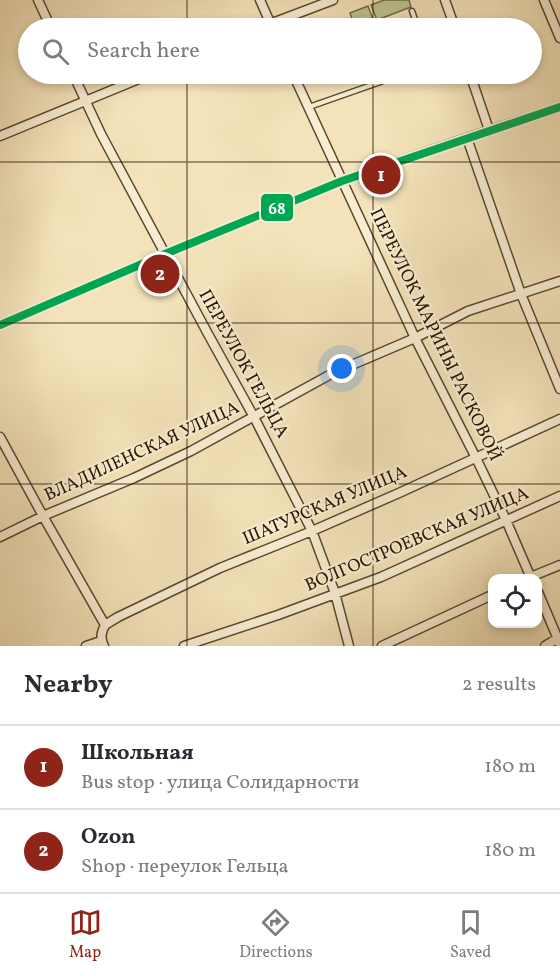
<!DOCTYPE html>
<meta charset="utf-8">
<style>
body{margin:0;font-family:Vollkorn,serif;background:#f7f7f7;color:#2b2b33}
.controls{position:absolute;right:18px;bottom:18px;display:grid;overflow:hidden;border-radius:12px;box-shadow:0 3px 9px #0003}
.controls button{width:54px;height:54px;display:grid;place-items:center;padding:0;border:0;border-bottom:2px solid #e1e1e2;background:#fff;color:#2b2b33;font:30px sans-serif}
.you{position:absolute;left:342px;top:369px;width:21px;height:21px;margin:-15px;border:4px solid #fff;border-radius:50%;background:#1a73e8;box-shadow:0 0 0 9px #1a73e833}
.badge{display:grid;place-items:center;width:39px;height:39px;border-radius:50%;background:#8f2418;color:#fff;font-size:20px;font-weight:700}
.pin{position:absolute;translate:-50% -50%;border:3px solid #fff;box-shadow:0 2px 6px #0006}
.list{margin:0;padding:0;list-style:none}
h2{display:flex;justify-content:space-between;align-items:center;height:78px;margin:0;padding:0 24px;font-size:26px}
h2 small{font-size:20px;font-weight:400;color:#7c7c81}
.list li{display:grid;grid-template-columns:39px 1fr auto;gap:18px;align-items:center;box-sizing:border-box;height:84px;padding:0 24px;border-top:2px solid #e1e1e2}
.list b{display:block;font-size:22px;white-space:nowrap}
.list p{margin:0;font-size:20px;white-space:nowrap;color:#7c7c81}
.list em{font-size:20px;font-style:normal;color:#7c7c81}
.icon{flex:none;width:33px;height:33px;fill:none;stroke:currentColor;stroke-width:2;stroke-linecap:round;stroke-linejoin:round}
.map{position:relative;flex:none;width:560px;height:646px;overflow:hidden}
.search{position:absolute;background:#fff;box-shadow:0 3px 9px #0003;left:18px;right:18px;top:18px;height:66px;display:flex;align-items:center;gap:15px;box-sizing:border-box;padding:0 21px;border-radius:33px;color:#7c7c81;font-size:22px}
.sheet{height:246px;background:#fff}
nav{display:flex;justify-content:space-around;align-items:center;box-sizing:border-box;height:84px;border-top:2px solid #e1e1e2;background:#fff;font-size:16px;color:#7c7c81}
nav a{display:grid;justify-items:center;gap:3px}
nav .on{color:#8f2418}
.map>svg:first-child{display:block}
.pitch{fill:#bcc38f;stroke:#726b48;stroke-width:1.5}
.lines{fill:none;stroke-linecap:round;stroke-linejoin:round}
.service-casing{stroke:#5a472f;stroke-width:7}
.minor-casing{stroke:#5a472f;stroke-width:11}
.service{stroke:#f8edd2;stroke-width:4}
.minor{stroke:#f8edd2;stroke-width:8}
.bus-1-casing{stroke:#f8edd2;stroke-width:12}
.bus-1{stroke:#00a651;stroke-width:8}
.grid{fill:none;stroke:#271301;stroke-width:1.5;stroke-opacity:0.55}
.labels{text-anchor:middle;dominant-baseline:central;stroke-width:4.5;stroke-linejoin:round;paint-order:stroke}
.street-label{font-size:18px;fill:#271301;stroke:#f8edd2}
.line-badge{stroke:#f8edd2;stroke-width:2}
.badge-label{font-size:16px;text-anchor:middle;font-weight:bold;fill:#fff}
</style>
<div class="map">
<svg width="560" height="646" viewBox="0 0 560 646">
<rect width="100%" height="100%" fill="#f4e3ba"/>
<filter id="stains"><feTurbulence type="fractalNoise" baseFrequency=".00333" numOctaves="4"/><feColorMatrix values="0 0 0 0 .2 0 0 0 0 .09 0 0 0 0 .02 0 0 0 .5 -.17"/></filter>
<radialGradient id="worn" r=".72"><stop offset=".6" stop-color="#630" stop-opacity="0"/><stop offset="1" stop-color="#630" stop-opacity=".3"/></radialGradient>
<path class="pitch" d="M384 0H409L411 7 377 20 371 5Z
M368 6 376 28H355L350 13Z"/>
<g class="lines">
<defs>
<path id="service" d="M412 11 417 25 416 28
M309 107 403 74"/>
<path id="minor" d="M38 0 51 28
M260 0 272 27
M445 0 455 28
M544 0 560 38
M259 28 333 0
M73 74 101 134 208 334 254 417 312 531 335 593 349 646
M293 74 415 338 476 458 506 520 531 578
M470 74 489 130
M0 136 151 74
M467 138 521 294 560 389
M0 325 165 254 342 181 467 138 560 107
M0 437 43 516 105 625C101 633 100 638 104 646
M0 537 43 516 134 478 191 451 333 373 415 338 468 311 560 281
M528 578 560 565
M538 592 560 644
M105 625 118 617 220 568 312 531 399 493 560 419
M86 646 101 641
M184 646 278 615 381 577 560 496
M382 646 492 595
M545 646 558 638"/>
</defs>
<use href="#service" class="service-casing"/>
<use href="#minor" class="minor-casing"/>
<use href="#service" class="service"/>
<use href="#minor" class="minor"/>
<defs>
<path id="bus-1" d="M0 325 165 254 342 181 560 107"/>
</defs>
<use href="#bus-1" class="bus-1-casing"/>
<use href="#bus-1" class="bus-1"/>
</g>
<path class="grid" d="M187 0V28M373 0V28M187 74V646M373 74V646M0 162H560M0 323H560M0 484H560"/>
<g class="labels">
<g class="street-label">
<text transform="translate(435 335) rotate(64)">ПЕРЕУЛОК МАРИНЫ РАСКОВОЙ</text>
<text transform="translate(243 364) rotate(61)">ПЕРЕУЛОК ГЕЛЬЦА</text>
<text transform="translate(142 452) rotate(-25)">ВЛАДИЛЕНСКАЯ УЛИЦА</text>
<text transform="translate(325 506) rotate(-23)">ШАТУРСКАЯ УЛИЦА</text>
<text transform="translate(417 540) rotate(-23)">ВОЛГОСТРОЕВСКАЯ УЛИЦА</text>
</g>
</g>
<rect class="line-badge" x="260" y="193" width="34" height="29" rx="6" fill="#00a651"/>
<g class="badge-label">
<text x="277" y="214">68</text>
</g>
<rect width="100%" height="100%" filter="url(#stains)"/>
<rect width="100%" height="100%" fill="url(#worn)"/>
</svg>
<div class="controls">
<button><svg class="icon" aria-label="locate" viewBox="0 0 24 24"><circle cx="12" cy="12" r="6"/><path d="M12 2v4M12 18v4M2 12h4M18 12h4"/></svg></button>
</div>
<div class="you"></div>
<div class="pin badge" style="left:381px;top:175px">1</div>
<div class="pin badge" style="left:160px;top:274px">2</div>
<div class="search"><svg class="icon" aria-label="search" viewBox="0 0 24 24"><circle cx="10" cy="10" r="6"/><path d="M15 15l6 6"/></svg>Search here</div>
</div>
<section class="sheet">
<h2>Nearby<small>2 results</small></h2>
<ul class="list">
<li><span class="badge">1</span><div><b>Школьная</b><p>Bus stop · улица Солидарности</p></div><em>180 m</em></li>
<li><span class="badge">2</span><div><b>Ozon</b><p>Shop · переулок Гельца</p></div><em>180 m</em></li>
</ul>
</section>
<nav>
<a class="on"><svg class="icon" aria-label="map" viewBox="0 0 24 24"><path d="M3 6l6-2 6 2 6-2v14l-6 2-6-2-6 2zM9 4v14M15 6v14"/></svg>Map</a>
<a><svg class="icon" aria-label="directions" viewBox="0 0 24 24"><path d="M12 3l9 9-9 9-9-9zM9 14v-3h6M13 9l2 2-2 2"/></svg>Directions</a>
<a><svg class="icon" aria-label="saved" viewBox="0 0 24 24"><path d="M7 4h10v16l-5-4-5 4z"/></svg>Saved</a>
</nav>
